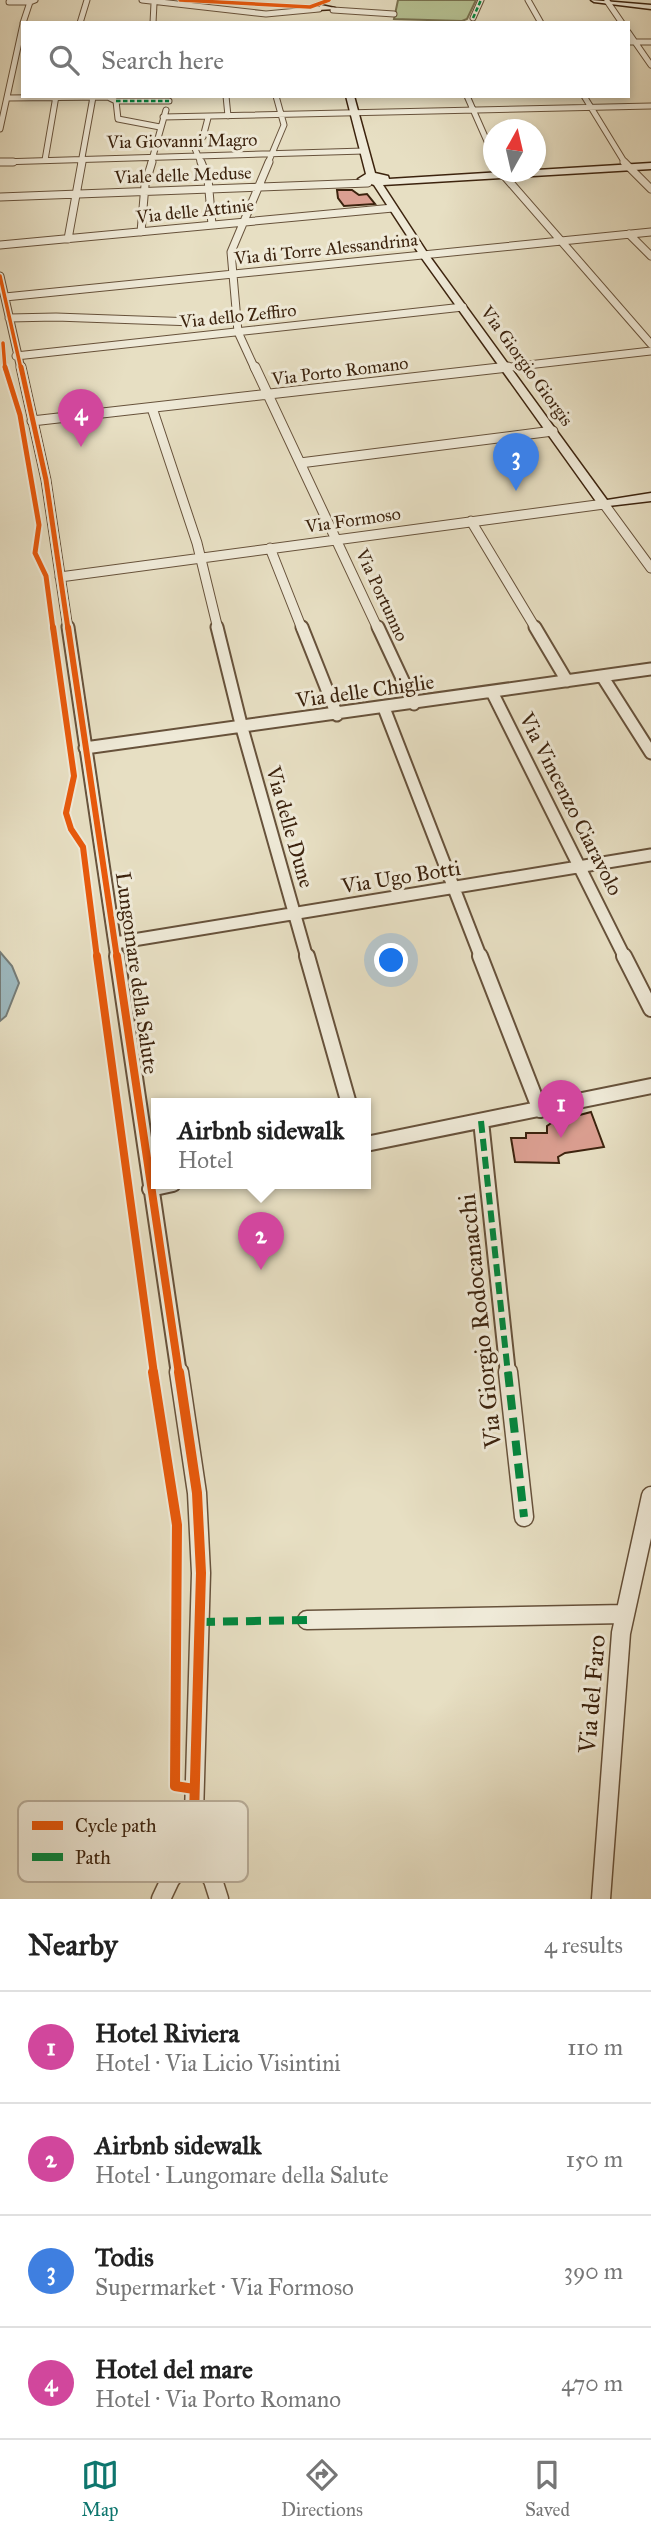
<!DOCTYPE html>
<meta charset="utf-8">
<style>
body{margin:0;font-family:"IM FELL Great Primer",serif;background:#f6f6f6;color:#222}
.compass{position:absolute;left:483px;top:119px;width:63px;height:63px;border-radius:50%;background:#fff;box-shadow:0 4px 10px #0003;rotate:8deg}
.you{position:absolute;left:392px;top:961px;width:24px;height:24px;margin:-18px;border:5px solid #fff;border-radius:50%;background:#1a73e8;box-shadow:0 0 0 10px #1a73e833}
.badge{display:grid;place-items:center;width:46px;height:46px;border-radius:50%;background:#0f766e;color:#fff;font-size:23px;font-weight:700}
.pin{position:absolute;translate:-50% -58px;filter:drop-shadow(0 2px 4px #0008)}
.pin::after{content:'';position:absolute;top:37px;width:24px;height:21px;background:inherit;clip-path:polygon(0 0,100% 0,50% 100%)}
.popup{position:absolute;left:151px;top:1098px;width:220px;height:91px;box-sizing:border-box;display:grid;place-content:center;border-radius:0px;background:#fff;filter:drop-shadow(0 2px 5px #0005);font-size:23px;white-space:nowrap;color:#767676}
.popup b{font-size:26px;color:#222}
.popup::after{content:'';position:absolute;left:50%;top:100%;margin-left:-14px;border:14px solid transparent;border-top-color:#fff}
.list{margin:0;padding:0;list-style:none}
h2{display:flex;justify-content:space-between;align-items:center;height:91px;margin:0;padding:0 28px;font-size:30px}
h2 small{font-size:23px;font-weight:400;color:#767676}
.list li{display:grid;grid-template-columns:46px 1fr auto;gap:21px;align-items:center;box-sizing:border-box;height:112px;padding:0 28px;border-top:2px solid #e0e0e0}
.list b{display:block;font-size:26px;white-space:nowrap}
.list p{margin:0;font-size:23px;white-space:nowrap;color:#767676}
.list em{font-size:23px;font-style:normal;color:#767676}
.icon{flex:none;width:38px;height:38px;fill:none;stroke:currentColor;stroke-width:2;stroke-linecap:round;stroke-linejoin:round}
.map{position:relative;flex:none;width:651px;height:1899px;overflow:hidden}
.search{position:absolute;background:#fff;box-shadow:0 4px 10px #0003;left:21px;right:21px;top:21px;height:77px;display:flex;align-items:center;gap:18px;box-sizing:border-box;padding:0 24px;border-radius:0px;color:#767676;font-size:26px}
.sheet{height:539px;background:#fff}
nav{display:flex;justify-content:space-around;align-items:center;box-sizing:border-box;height:98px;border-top:2px solid #e0e0e0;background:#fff;font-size:19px;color:#767676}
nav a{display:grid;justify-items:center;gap:4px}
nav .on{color:#0f766e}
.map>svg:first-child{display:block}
.green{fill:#b6c293;stroke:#797250;stroke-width:2}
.water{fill:#9db9bf;stroke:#767d78;stroke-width:2}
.building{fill:#db9f91;stroke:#3c230e;stroke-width:2}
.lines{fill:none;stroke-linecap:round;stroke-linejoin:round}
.street-far5-casing{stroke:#67523b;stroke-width:7}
.street-far4-casing{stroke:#67523b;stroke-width:9}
.street-far3-casing{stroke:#67523b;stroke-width:11}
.street-far2-casing{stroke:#67523b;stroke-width:15}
.street-far1-casing{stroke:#67523b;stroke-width:18}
.street-casing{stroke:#67523b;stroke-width:21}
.secondary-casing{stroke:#3c230e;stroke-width:3}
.street-far5{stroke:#efead8;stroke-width:5}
.street-far4{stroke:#efead8;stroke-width:7}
.street-far3{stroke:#efead8;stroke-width:9}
.street-far2{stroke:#efead8;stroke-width:11}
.street-far1{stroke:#efead8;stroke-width:14}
.street{stroke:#efead8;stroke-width:18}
.secondary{fill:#efead8;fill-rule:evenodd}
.quiet-far2{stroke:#00873e;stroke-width:2.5;stroke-dasharray:4.5 2.5;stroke-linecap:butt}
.quiet-far1{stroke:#00873e;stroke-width:6;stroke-dasharray:12 6;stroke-linecap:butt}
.quiet{stroke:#00873e;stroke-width:8;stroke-dasharray:15 8;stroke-linecap:butt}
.cycleway-far4-casing{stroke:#efead8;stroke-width:5}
.cycleway-far3-casing{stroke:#efead8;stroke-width:9}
.cycleway-far2-casing{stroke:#efead8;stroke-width:10}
.cycleway-far1-casing{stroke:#efead8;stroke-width:12}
.cycleway-casing{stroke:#efead8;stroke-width:14}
.cycleway-far4{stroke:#e8590c;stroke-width:3.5}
.cycleway-far3{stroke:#e8590c;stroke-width:5}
.cycleway-far2{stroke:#e8590c;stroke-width:6}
.cycleway-far1{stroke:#e8590c;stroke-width:8}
.cycleway{stroke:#e8590c;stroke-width:10}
.labels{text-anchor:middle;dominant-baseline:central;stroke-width:6;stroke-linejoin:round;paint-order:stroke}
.far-street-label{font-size:18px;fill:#3c230e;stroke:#efead8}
.street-label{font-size:21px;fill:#3c230e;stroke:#efead8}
.near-street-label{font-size:24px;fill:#3c230e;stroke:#efead8}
.key{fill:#efead8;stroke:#b9ae9b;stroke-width:2}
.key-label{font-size:19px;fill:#3c230e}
</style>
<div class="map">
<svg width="651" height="1899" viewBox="0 0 651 1899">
<rect width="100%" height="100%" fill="#e7dfc3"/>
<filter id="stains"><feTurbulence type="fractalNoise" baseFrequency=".00286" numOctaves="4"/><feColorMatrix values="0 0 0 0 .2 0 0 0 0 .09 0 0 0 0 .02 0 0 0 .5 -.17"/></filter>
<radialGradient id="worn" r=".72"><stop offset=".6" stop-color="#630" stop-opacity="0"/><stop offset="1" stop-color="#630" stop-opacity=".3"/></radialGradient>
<path class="green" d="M398 0H476L467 19 462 21 394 19Z"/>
<path class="water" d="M0 952 12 966 19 983 6 1016 0 1021Z"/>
<path class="building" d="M337 190H352L359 195 367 194 375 204 344 206 338 198Z
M591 1112 604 1147 565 1153 558 1157 559 1163 515 1162 511 1138H526V1133H547V1126L553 1122Z"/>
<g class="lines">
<defs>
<path id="street-far5" d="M142 0 266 14 319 9
M528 0 541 23
M607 1 622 23
M9 2H30
M333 10 394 14
M473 18 481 0
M23 23 30 2 35 0
M80 23 87 0
M153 23 154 3
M628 32 651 65
M629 42H651
M226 96 228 116
M467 96 494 157
M584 96 625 163
M7 98 108 97 116 101H169
M116 101 118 119 160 127
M163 117 651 106
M0 129 23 24
M45 160 56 96
M0 162 364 151
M81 163 93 97
M151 163 166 110
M201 163 193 144 203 137 208 118
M268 163 284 125 276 96"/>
<path id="street-far4" d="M0 162H13
M201 162 208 179 212 225
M624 162 651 189
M501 172 651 344
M0 197 368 183
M141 232 145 185 152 162
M629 234 651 256
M68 239 82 162
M0 245 393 208
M0 276 21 369
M5 297 651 232
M9 318 56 317 194 322
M16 356 463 307
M255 369 238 332 231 252 269 162
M493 369 651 351"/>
<path id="street-far3" d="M21 367 46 480 68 629
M255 367 378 629
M152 408 197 543 218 629
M32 421 508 367
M300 463 553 431
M471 521 536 629
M270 548 302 629
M60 577 604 504 651 568"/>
<path id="street-far2" d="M68 627 117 958
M217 627 242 728 307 958
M302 627 337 715
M378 627 414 704
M535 627 567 681
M602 676 651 753
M492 692 625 958
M384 708 481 958
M85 748 651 669
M115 943 651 855"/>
<path id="street-far1" d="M117 956 179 1374
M307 956 349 1104
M480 956 540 1110
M624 956 651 1009
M481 1121 508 1374
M366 1144 651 1086
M150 1189 173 1184"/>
<path id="street" d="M179 1372 197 1493 201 1573 193 1849
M508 1372 524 1517
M307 1620 624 1614
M161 1899 170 1880 193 1849 213 1880 219 1899
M601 1899 621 1633 651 1496"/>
<path id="secondary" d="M591 0 651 5V9L594 2Z
M321 5 335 8 336 9 317 10Z
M346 96H354L375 173 388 176 389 179 651 163V169L383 185 428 254 607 500 651 493V501L600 507 421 257 374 185 358 179 366 174Z"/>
</defs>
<use href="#street-far5" class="street-far5-casing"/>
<use href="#street-far4" class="street-far4-casing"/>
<use href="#street-far3" class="street-far3-casing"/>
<use href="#street-far2" class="street-far2-casing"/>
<use href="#street-far1" class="street-far1-casing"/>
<use href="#street" class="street-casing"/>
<use href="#secondary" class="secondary-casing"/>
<use href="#street-far5" class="street-far5"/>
<use href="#street-far4" class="street-far4"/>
<use href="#street-far3" class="street-far3"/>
<use href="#street-far2" class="street-far2"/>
<use href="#street-far1" class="street-far1"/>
<use href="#street" class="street"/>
<use href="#secondary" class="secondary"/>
<path class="quiet-far2" d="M473 18 481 0
M116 101H169"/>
<path class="quiet-far1" d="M481 1121 508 1374"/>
<path class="quiet" d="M508 1372 524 1517
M200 1622 307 1620"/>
<defs>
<path id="cycleway-far4" d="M180 0 310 7 329 0
M0 276 21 369
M3 343 5 369"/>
<path id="cycleway-far3" d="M5 367 20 415 39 525 35 553 46 576 53 629
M21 367 46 480 68 629"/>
<path id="cycleway-far2" d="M53 627 74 776 66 813 71 829 83 847 97 958
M68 627 117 958"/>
<path id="cycleway-far1" d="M97 956 154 1374
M117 956 179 1374"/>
<path id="cycleway" d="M153 1372 177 1525 175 1786 194 1789
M179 1372 197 1493 201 1573 193 1849"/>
</defs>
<use href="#cycleway-far4" class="cycleway-far4-casing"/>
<use href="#cycleway-far3" class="cycleway-far3-casing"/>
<use href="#cycleway-far2" class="cycleway-far2-casing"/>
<use href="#cycleway-far1" class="cycleway-far1-casing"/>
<use href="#cycleway" class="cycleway-casing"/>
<use href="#cycleway-far4" class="cycleway-far4"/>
<use href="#cycleway-far3" class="cycleway-far3"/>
<use href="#cycleway-far2" class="cycleway-far2"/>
<use href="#cycleway-far1" class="cycleway-far1"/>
<use href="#cycleway" class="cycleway"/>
</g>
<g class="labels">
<g class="far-street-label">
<text transform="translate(182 141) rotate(-1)">Via Giovanni Magro</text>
<text transform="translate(183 175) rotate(-2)">Viale delle Meduse</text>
<text transform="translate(195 211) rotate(-6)">Via delle Attinie</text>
<text transform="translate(326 249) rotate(-6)">Via di Torre Alessandrina</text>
<text transform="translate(238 316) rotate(-6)">Via dello Zeffiro</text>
<text transform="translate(527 366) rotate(54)">Via Giorgio Giorgis</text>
<text transform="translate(340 371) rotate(-7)">Via Porto Romano</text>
<text transform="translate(353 520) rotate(-8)">Via Formoso</text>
<text transform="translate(382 595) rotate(65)">Via Portunno</text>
</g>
<g class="street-label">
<text transform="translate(365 691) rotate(-8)">Via delle Chiglie</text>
<text transform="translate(571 804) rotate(63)">Via Vincenzo Ciaravolo</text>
<text transform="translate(290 827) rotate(74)">Via delle Dune</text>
<text transform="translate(401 877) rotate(-9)">Via Ugo Botti</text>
<text transform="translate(137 973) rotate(82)">Lungomare della Salute</text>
</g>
<g class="near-street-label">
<text transform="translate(480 1321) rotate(-96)">Via Giorgio Rodocanacchi</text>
<text transform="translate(592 1694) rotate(-85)">Via del Faro</text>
</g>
</g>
<rect x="18" y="1801" width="230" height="81" rx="10" class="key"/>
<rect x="32" y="1821" width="31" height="9" fill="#e8590c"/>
<rect x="32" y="1853" width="31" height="8" fill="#00873e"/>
<g class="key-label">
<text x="75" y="1832">Cycle path</text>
<text x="75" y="1864">Path</text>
</g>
<rect width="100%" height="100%" filter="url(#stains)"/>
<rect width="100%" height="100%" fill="url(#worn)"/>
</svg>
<svg class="compass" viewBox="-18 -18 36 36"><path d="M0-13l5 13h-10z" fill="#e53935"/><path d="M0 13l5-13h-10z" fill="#767676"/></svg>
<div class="you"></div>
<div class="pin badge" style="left:561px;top:1138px;background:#d1479c">1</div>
<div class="pin badge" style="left:261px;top:1270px;background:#d1479c">2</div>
<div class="popup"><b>Airbnb sidewalk</b>Hotel</div>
<div class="pin badge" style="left:516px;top:491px;background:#3f7fe0">3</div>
<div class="pin badge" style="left:81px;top:447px;background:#d1479c">4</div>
<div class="search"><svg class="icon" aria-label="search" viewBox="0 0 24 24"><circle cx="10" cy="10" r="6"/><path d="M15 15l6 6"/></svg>Search here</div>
</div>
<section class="sheet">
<h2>Nearby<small>4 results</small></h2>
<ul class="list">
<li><span class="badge" style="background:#d1479c">1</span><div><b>Hotel Riviera</b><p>Hotel · Via Licio Visintini</p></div><em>110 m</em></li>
<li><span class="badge" style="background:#d1479c">2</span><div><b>Airbnb sidewalk</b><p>Hotel · Lungomare della Salute</p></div><em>150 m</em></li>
<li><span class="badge" style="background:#3f7fe0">3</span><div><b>Todis</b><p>Supermarket · Via Formoso</p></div><em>390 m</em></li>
<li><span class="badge" style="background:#d1479c">4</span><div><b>Hotel del mare</b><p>Hotel · Via Porto Romano</p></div><em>470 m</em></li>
</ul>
</section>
<nav>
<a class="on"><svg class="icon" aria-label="map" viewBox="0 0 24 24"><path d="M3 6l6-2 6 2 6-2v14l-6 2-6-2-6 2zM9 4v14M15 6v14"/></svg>Map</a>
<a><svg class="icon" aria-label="directions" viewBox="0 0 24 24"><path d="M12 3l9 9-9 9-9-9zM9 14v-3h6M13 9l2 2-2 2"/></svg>Directions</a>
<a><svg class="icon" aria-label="saved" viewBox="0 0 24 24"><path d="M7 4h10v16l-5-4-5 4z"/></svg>Saved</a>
</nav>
